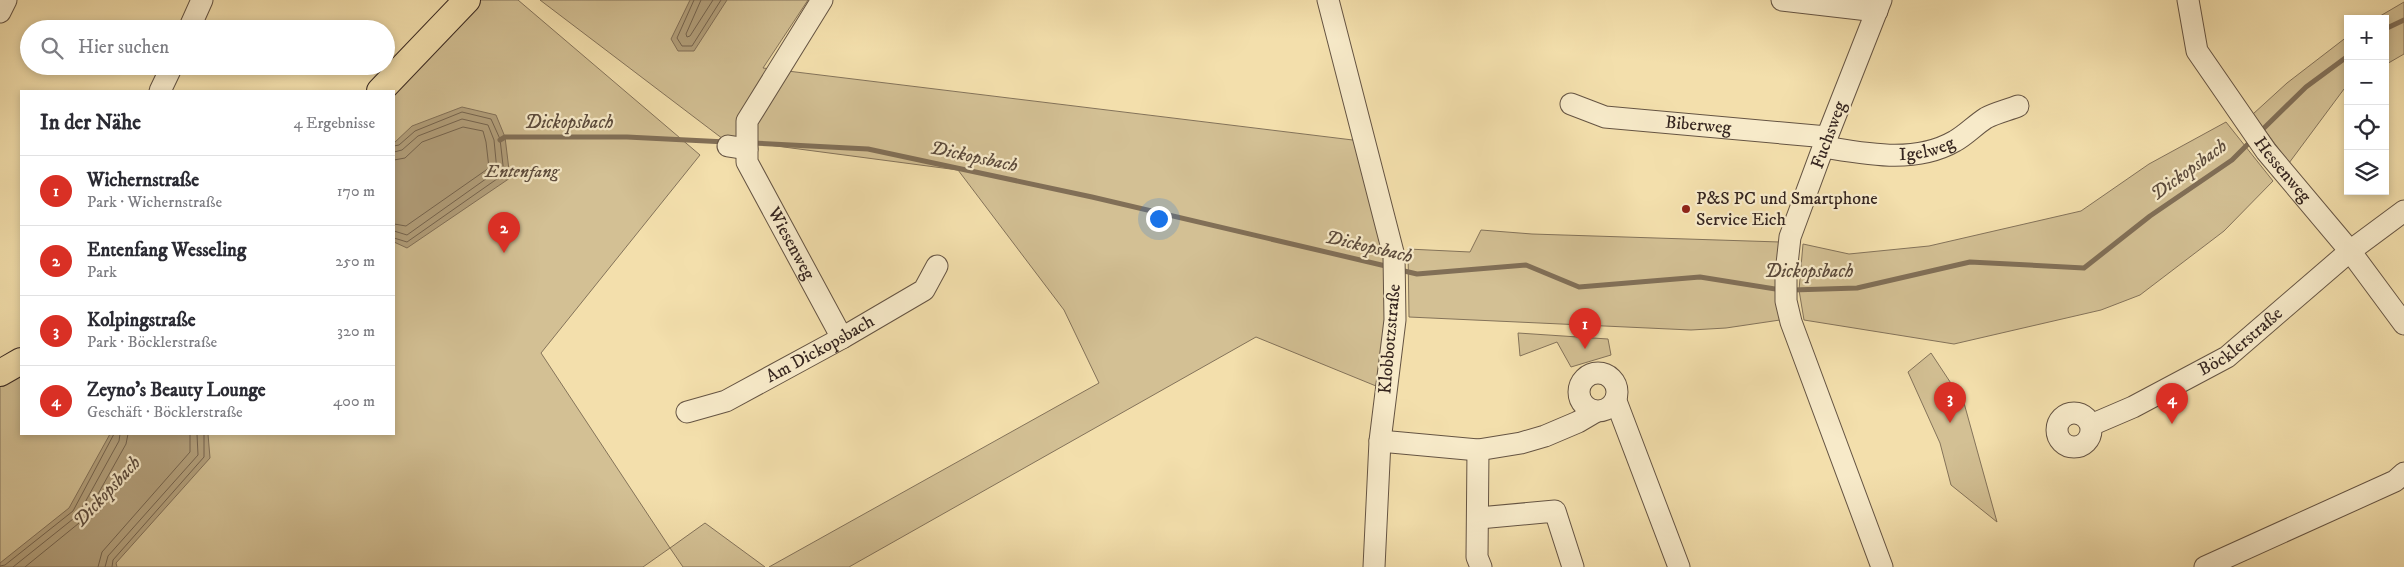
<!DOCTYPE html>
<html lang="de">
<meta charset="utf-8">
<style>
body{margin:0;font-family:"IM FELL DW Pica",serif;background:#f2f2f3;color:#2b2b33}
.controls{position:absolute;right:15px;top:15px;display:grid;overflow:hidden;border-radius:0px;box-shadow:0 2px 8px #0003}
.controls button{width:45px;height:45px;display:grid;place-items:center;padding:0;border:0;border-bottom:1px solid #e1e1e2;background:#fff;color:#2b2b33;font:25px sans-serif}
.you{position:absolute;left:1158px;top:218px;width:18px;height:18px;margin:-12px;border:4px solid #fff;border-radius:50%;background:#1a73e8;box-shadow:0 0 0 8px #1a73e833}
.badge{display:grid;place-items:center;width:32px;height:32px;border-radius:50%;background:#d93025;color:#fff;font-size:16px;font-weight:700}
.pin{position:absolute;translate:-50% -41px;filter:drop-shadow(0 1px 2px #0008)}
.pin::after{content:'';position:absolute;top:26px;width:18px;height:15px;background:inherit;clip-path:polygon(0 0,100% 0,50% 100%)}
.list{margin:0;padding:0;list-style:none}
h2{display:flex;justify-content:space-between;align-items:center;height:65px;margin:0;padding:0 20px;font-size:21px}
h2 small{font-size:16px;font-weight:400;color:#7c7c81}
.list li{display:grid;grid-template-columns:32px 1fr auto;gap:15px;align-items:center;box-sizing:border-box;height:70px;padding:0 20px;border-top:1px solid #e1e1e2}
.list b{display:block;font-size:19px;white-space:nowrap}
.list p{margin:0;font-size:16px;white-space:nowrap;color:#7c7c81}
.list em{font-size:16px;font-style:normal;color:#7c7c81}
.icon{flex:none;width:28px;height:28px;fill:none;stroke:currentColor;stroke-width:2;stroke-linecap:round;stroke-linejoin:round}
.map{position:relative;flex:none;width:2404px;height:567px;overflow:hidden}
.search{position:absolute;background:#fff;box-shadow:0 2px 8px #0003;left:20px;top:20px;width:375px;height:55px;display:flex;align-items:center;gap:12px;box-sizing:border-box;padding:0 18px;border-radius:28px;color:#7c7c81;font-size:19px}
.panel{position:absolute;background:#fff;box-shadow:0 2px 8px #0003;left:20px;top:90px;width:375px;height:345px;border-radius:0px}
.map>svg:first-child{display:block}
.green{fill:#d3c094;stroke:#84735a}
.water{fill:#b3a07c;stroke:#816f57}
.lines{fill:none;stroke-linecap:round;stroke-linejoin:round}
.shore{stroke:#74634e;stroke-width:1}
.stream{stroke:#816f57;stroke-width:5}
.minor-casing{stroke:#655443;stroke-width:23}
.major-casing{stroke:#362620;stroke-width:28}
.minor{stroke:#f7eac9;stroke-width:21}
.major{stroke:#f3dfac;stroke-width:26}
.poi-dot{fill:#8f2418;stroke:#f7eac9;stroke-width:2}
.labels{text-anchor:middle;dominant-baseline:central;stroke-width:4.5;stroke-linejoin:round;paint-order:stroke}
.street-label{font-size:18px;fill:#362620;stroke:#f7eac9}
.park-label{font-size:18px;font-style:italic;fill:#5d4c3d;stroke:#f7eac9}
.poi-label{font-size:18px;fill:#362620;stroke:#f7eac9;text-anchor:start}
.water-label{font-size:19px;font-style:italic;fill:#5c4b3c;stroke:#f7eac9}
</style>
<div class="map">
<svg width="2404" height="567" viewBox="0 0 2404 567">
<rect width="100%" height="100%" fill="#f3dfac"/>
<filter id="stains"><feTurbulence type="fractalNoise" baseFrequency=".004" numOctaves="4"/><feColorMatrix values="0 0 0 0 .2 0 0 0 0 .09 0 0 0 0 .02 0 0 0 .5 -.17"/></filter>
<radialGradient id="worn" r=".72"><stop offset=".6" stop-color="#630" stop-opacity="0"/><stop offset="1" stop-color="#630" stop-opacity=".3"/></radialGradient>
<path class="green" d="M481 0H518L700 155 541 353 670 548 705 523 765 567H683L670 548 643 567H0V382L21 368V434H394V92Z
M540 0H808L763 68 1361 141 1386 250 1385 325 1376 386 1256 337 849 567H769L1099 383 1064 310 958 170 723 139Z
M2404 2V54L2385 65V19H2375Z
M2348 36V86L2344 89 2289 163 2253 114 2287 83Z
M2226 122 2273 181 2224 231 2140 295 2101 310 1954 344 1804 320 1799 290 1803 244 1849 254 1929 246 2081 211 2149 164Z
M1481 230 1532 234 1780 242V320L1726 328 1691 330 1409 317 1408 249 1470 252Z
M1518 333 1608 339 1611 355 1571 367 1557 342 1520 356Z
M1931 353 1964 403 1997 522 1951 485 1940 443 1908 372Z"/>
<path class="water" d="M690 0H727L694 51H678L671 39Z
M462 107 496 115 505 137 510 178 407 248 394 242V143L412 126Z
M110 434H208L210 458 116 563 117 567H0V563L69 508Z"/>
<g class="lines">
<path class="shore" d="M694 0 677 38 682 46H692L721 0
M701 0 686 34 687 37 690 36 713 0
M394 146 399 145 415 131 462 112 491 119 500 139 504 174 407 242 394 238
M394 152 402 150 418 136 462 119 488 125 494 140 497 171 407 235 394 231
M394 160 405 158 422 142 463 127 483 131 486 142 489 168 406 226 394 224
M0 566 5 565 73 511 114 434
M13 567 78 515 119 441 120 434
M25 567 84 519 126 444 128 434
M98 567 102 552 190 452V434
M105 567 108 556 198 455 197 434
M112 567 113 560 204 457V434"/>
<path class="stream" d="M2385 29 2404 20
M2260 132 2306 87 2348 56
M500 140 505 137H627L726 142
M752 143 868 149 1092 197 1390 267
M1400 270 1417 274 1526 265 1579 287 1700 277 1781 290
M1792 290 1857 288 1970 262 2084 268 2150 216 2232 160 2252 140"/>
<defs>
<g id="minor">
<path id="s1" d="M822 0 747 121V162L842 338"/>
<path d="M1328 0 1394 256 1395 320 1380 441 1374 567"/>
<path d="M1782 0 1877 11"/>
<path d="M1881 0 1827 137 1790 237 1786 273V301L1791 322 1882 567"/>
<path id="s2" d="M2188 0 2197 51 2266 151 2350 251 2404 324"/>
<path d="M0 12 6 0"/>
<path d="M189 29 202 0"/>
<path d="M160 91 172 66"/>
<path id="s3" d="M1571 104 1605 117 1827 137"/>
<path d="M728 146 747 149"/>
<path id="s4" d="M1824 147C1867 154 1915 164 1955 141 1966 135 1975 125 1986 118 1995 113 2008 110 2018 106"/>
<circle cx="1598" cy="392" r="19"/>
<path d="M1616 401 1679 567"/>
<path id="s5" d="M687 412 726 401 842 338 924 290 937 266"/>
<circle cx="2074" cy="430" r="17"/>
<path id="s6" d="M2091 425 2133 407 2227 357 2350 251 2404 211"/>
<path d="M1380 441 1478 450 1521 443 1545 436 1578 422 1595 412"/>
<path d="M1478 450 1477 557 1481 567"/>
<path d="M1479 518 1555 511 1573 567"/>
<path d="M2205 567 2395 481 2404 473"/>
</g>
<path id="major" d="M380 91 467 0
M0 373 21 361"/>
</defs>
<use href="#minor" class="minor-casing"/>
<use href="#major" class="major-casing"/>
<use href="#minor" class="minor"/>
<use href="#major" class="major"/>
</g>
<circle class="poi-dot" cx="1686" cy="209" r="5"/>
<g class="labels">
<g class="street-label">
<text stroke="none"><textPath href="#s3" startOffset="130">Biberweg</textPath></text>
<text transform="translate(1829 135) rotate(-70)">Fuchsweg</text>
<text stroke="none"><textPath href="#s4" startOffset="104">Igelweg</textPath></text>
<text stroke="none"><textPath href="#s2" startOffset="198">Hessenweg</textPath></text>
<text stroke="none"><textPath href="#s1" startOffset="276">Wiesenweg</textPath></text>
<text transform="translate(1390 339) rotate(-85)">Klobbotzstraße</text>
<text stroke="none"><textPath href="#s6" startOffset="172">Böcklerstraße</textPath></text>
<text stroke="none"><textPath href="#s5" startOffset="148">Am Dickopsbach</textPath></text>
</g>
<g class="park-label">
<text x="522" y="172">Entenfang</text>
</g>
<g class="poi-label">
<text x="1696" y="199">P&amp;S PC und Smartphone<tspan x="1696" dy="21">Service Eich</tspan></text>
</g>
<g class="water-label">
<text x="569" y="122">Dickopsbach</text>
<text transform="translate(974 157) rotate(12)">Dickopsbach</text>
<text transform="translate(2189 170) rotate(-36)">Dickopsbach</text>
<text transform="translate(1369 247) rotate(13)">Dickopsbach</text>
<text x="1809" y="271">Dickopsbach</text>
<text transform="translate(107 492) rotate(-47)">Dickopsbach</text>
</g>
</g>
<rect width="100%" height="100%" filter="url(#stains)"/>
<rect width="100%" height="100%" fill="url(#worn)"/>
</svg>
<div class="controls">
<button>+</button>
<button>−</button>
<button><svg class="icon" aria-label="locate" viewBox="0 0 24 24"><circle cx="12" cy="12" r="6"/><path d="M12 2v4M12 18v4M2 12h4M18 12h4"/></svg></button>
<button><svg class="icon" aria-label="layers" viewBox="0 0 24 24"><path d="M12 4l9 5-9 5-9-5zM3 14l9 5 9-5"/></svg></button>
</div>
<div class="you"></div>
<div class="pin badge" style="left:1585px;top:349px">1</div>
<div class="pin badge" style="left:504px;top:253px">2</div>
<div class="pin badge" style="left:1950px;top:423px">3</div>
<div class="pin badge" style="left:2172px;top:424px">4</div>
<div class="search"><svg class="icon" aria-label="search" viewBox="0 0 24 24"><circle cx="10" cy="10" r="6"/><path d="M15 15l6 6"/></svg>Hier suchen</div>
<section class="panel">
<h2>In der Nähe<small>4 Ergebnisse</small></h2>
<ul class="list">
<li><span class="badge">1</span><div><b>Wichernstraße</b><p>Park · Wichernstraße</p></div><em>170 m</em></li>
<li><span class="badge">2</span><div><b>Entenfang Wesseling</b><p>Park</p></div><em>250 m</em></li>
<li><span class="badge">3</span><div><b>Kolpingstraße</b><p>Park · Böcklerstraße</p></div><em>320 m</em></li>
<li><span class="badge">4</span><div><b>Zeyno's Beauty Lounge</b><p>Geschäft · Böcklerstraße</p></div><em>400 m</em></li>
</ul>
</section>
</div>
